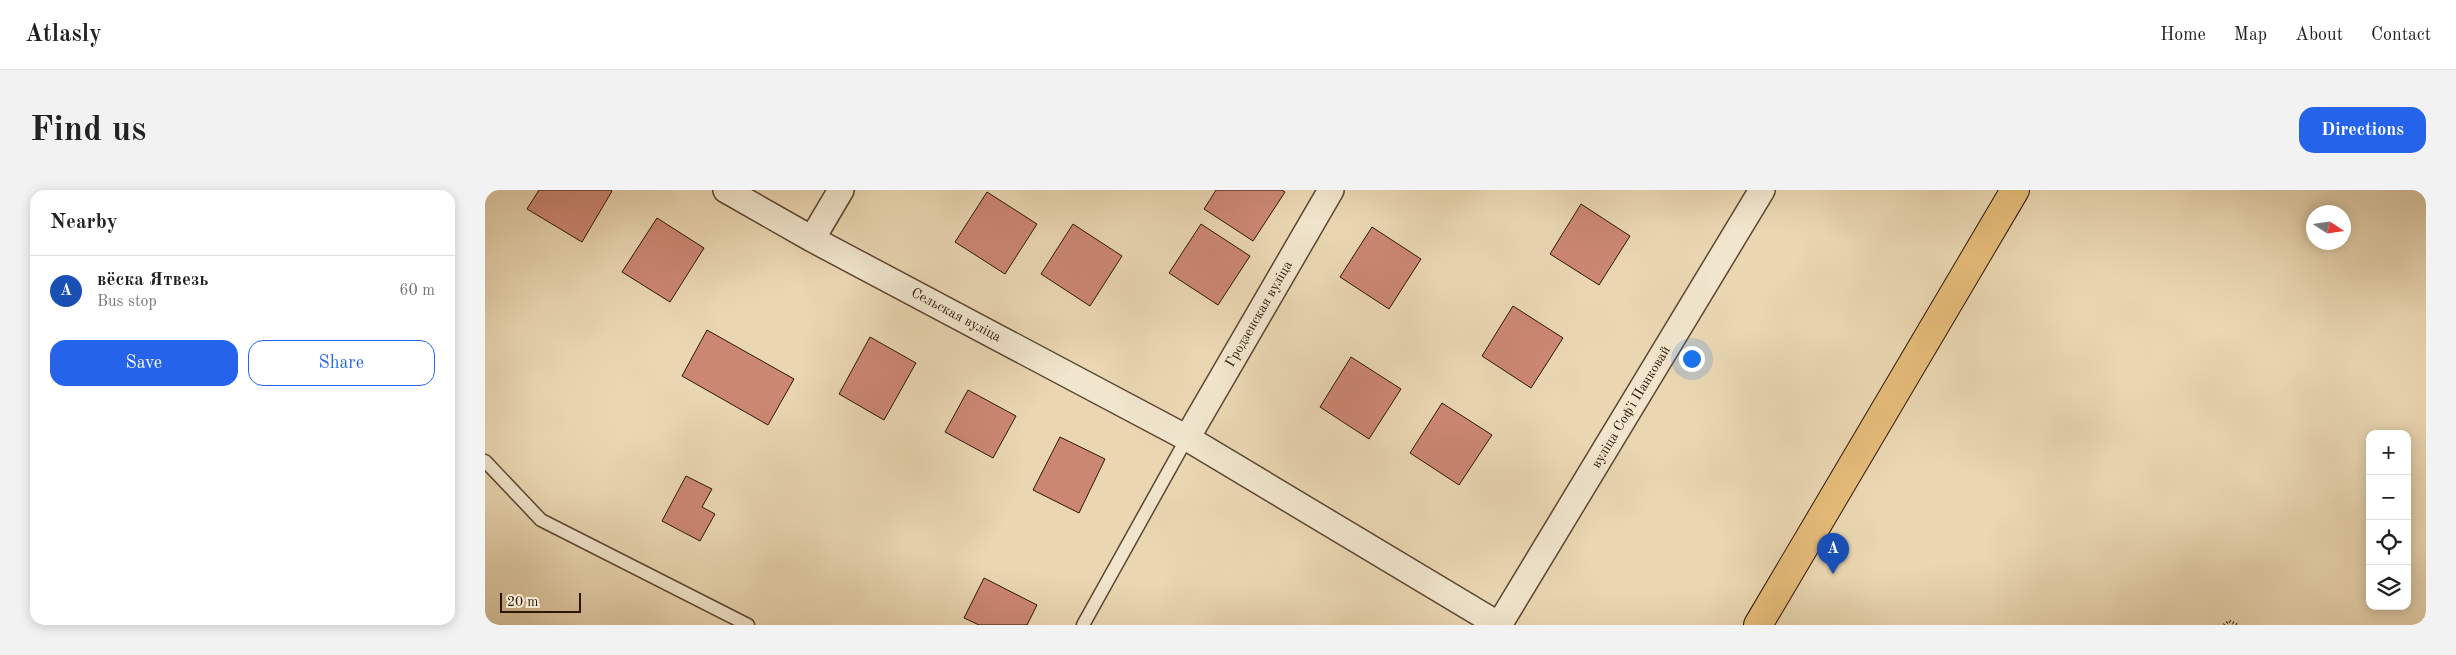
<!DOCTYPE html>
<meta charset="utf-8">
<style>
body{margin:0;font-family:"Old Standard TT",serif;background:#f2f2f2;color:#222}
.controls{position:absolute;right:15px;bottom:15px;display:grid;overflow:hidden;border-radius:10px;box-shadow:0 2px 12px #0003}
.controls button{width:45px;height:45px;display:grid;place-items:center;padding:0;border:0;border-bottom:1px solid #e0e0e0;background:#fff;color:#222;font:25px sans-serif}
.compass{position:absolute;left:1821px;top:15px;width:45px;height:45px;border-radius:50%;background:#fff;box-shadow:0 2px 12px #0003;rotate:102deg}
.scale{position:absolute;left:15px;bottom:12px;width:81px;box-sizing:border-box;padding-left:5px;border:2px solid #2c1607;border-top:0;font-size:14px;line-height:18px;white-space:nowrap;color:#2c1607;-webkit-text-stroke:4px #f1e5cd;paint-order:stroke}
.you{position:absolute;left:1206px;top:168px;width:18px;height:18px;margin:-12px;border:4px solid #fff;border-radius:50%;background:#1a73e8;box-shadow:0 0 0 8px #1a73e833}
.badge{display:grid;place-items:center;width:32px;height:32px;border-radius:50%;background:#2563eb;color:#fff;font-size:16px;font-weight:700}
.pin{position:absolute;translate:-50% -41px;filter:drop-shadow(0 1px 2px #0008)}
.pin::after{content:'';position:absolute;top:26px;width:18px;height:15px;background:inherit;clip-path:polygon(0 0,100% 0,50% 100%)}
.list{margin:0;padding:0;list-style:none}
h2{display:flex;justify-content:space-between;align-items:center;height:65px;margin:0;padding:0 20px;font-size:21px}
h2 small{font-size:16px;font-weight:400;color:#767676}
.list li{display:grid;grid-template-columns:32px 1fr auto;gap:15px;align-items:center;box-sizing:border-box;height:70px;padding:0 20px;border-top:1px solid #e0e0e0}
.list b{display:block;font-size:19px;white-space:nowrap}
.list p{margin:0;font-size:16px;white-space:nowrap;color:#767676}
.list em{font-size:16px;font-style:normal;color:#767676}
.actions{display:flex;gap:10px;padding:15px 20px}
.actions a{flex:1;padding:11px 0;border:1px solid #2563eb;border-radius:15px;text-align:center;font-size:18px;color:#2563eb}
.actions .main{background:#2563eb;color:#fff}
.icon{flex:none;width:28px;height:28px;fill:none;stroke:currentColor;stroke-width:2;stroke-linecap:round;stroke-linejoin:round}
.map{position:relative;flex:none;width:1941px;height:435px;overflow:hidden;border-radius:15px}
header{display:flex;align-items:center;gap:30px;box-sizing:border-box;height:70px;padding:0 25px;background:#fff;border-bottom:1px solid #e0e0e0}
header strong{font-size:24px}
nav{display:flex;gap:28px;margin-inline-start:auto;font-size:18px}
.intro{display:flex;align-items:center;justify-content:space-between;box-sizing:border-box;height:120px;padding:0 30px}
h1{margin:0;font-size:35px}
.button{padding:12px 22px;border-radius:15px;background:#2563eb;color:#fff;font-size:18px;font-weight:700}
main{display:flex;gap:30px;padding:0 30px}
aside{flex:1;background:#fff;border-radius:15px;box-shadow:0 2px 12px #0003}
.map>svg:first-child{display:block}
.building{fill:#cc8773;stroke:#2c1607}
.lines{fill:none;stroke-linecap:round;stroke-linejoin:round}
.lane-casing{stroke:#5c4632;stroke-width:15}
.street-casing{stroke:#5c4632;stroke-width:28}
.primary-casing{stroke:#2c1607;stroke-width:30}
.path{stroke:#2c1607;stroke-width:3;stroke-dasharray:1 2.5;stroke-linecap:butt}
.lane{stroke:#f1e5cd;stroke-width:12}
.street{stroke:#f1e5cd;stroke-width:25}
.primary{stroke:#e5bc79;stroke-width:28}
.labels{text-anchor:middle;dominant-baseline:central;stroke-width:4.5;stroke-linejoin:round;paint-order:stroke}
.street-label{font-size:14px;fill:#2c1607;stroke:#f1e5cd}
</style>
<header>
<strong>Atlasly</strong>
<nav><a>Home</a><a>Map</a><a>About</a><a>Contact</a></nav>
</header>
<div class="intro"><h1>Find us</h1><a class="button">Directions</a></div>
<main>
<aside>
<h2>Nearby<small></small></h2>
<ul class="list">
<li><span class="badge" style="background:#1a4fb4">A</span><div><b>вёска Ятвезь</b><p>Bus stop</p></div><em>60 m</em></li>
</ul>
<div class="actions"><a class="main">Save</a><a>Share</a></div>
</aside>
<div class="map">
<svg width="1941" height="435" viewBox="0 0 1941 435">
<rect width="100%" height="100%" fill="#ead7b2"/>
<filter id="stains"><feTurbulence type="fractalNoise" baseFrequency=".004" numOctaves="4"/><feColorMatrix values="0 0 0 0 .2 0 0 0 0 .09 0 0 0 0 .02 0 0 0 .5 -.17"/></filter>
<radialGradient id="worn" r=".72"><stop offset=".6" stop-color="#630" stop-opacity="0"/><stop offset="1" stop-color="#630" stop-opacity=".3"/></radialGradient>
<path class="building" d="M54 0H125L127 1 97 52 42 19Z
M731 0H797L800 2 768 51 719 19Z
M502 2 552 34 520 84 470 52Z
M1096 14 1145 46 1114 95 1065 64Z
M172 28 219 58 185 112 137 82Z
M588 34 637 66 605 116 556 84Z
M716 34 765 66 733 115 684 83Z
M887 37 936 69 904 119 855 87Z
M1028 116 1078 148 1046 198 997 166Z
M222 140 309 189 283 235 197 186Z
M385 147 431 173 399 230 354 204Z
M866 167 916 199 884 249 835 217Z
M483 200 531 226 508 268 460 242Z
M957 213 1007 245 974 295 925 263Z
M575 247 620 269 594 323 548 300Z
M201 286 227 299 217 317 230 324 215 351 177 331Z
M499 388 552 415 542 435H494L479 428Z"/>
<g class="lines">
<defs>
<path id="lane" d="M0 271 56 330 263 435
M598 435 702 248"/>
<path id="street" d="M241 0 327 49 702 248 1014 435
M327 49 356 0
M702 248 846 0
M1014 435 1277 0"/>
<path id="primary" d="M1273 435 1530 0"/>
</defs>
<use href="#lane" class="lane-casing"/>
<use href="#street" class="street-casing"/>
<use href="#primary" class="primary-casing"/>
<path class="path" d="M1739 435 1744 431 1753 435"/>
<use href="#lane" class="lane"/>
<use href="#street" class="street"/>
<use href="#primary" class="primary"/>
</g>
<g class="labels">
<g class="street-label">
<text transform="translate(774 124) rotate(-60)">Гродзенская вуліца</text>
<text transform="translate(471 125) rotate(28)">Сельская вуліца</text>
<text transform="translate(1146 217) rotate(-59)">вуліца Софʼі Панковай</text>
</g>
</g>
<rect width="100%" height="100%" filter="url(#stains)"/>
<rect width="100%" height="100%" fill="url(#worn)"/>
</svg>
<div class="controls">
<button>+</button>
<button>−</button>
<button><svg class="icon" aria-label="locate" viewBox="0 0 24 24"><circle cx="12" cy="12" r="6"/><path d="M12 2v4M12 18v4M2 12h4M18 12h4"/></svg></button>
<button><svg class="icon" aria-label="layers" viewBox="0 0 24 24"><path d="M12 4l9 5-9 5-9-5zM3 14l9 5 9-5"/></svg></button>
</div>
<svg class="compass" viewBox="-18 -18 36 36"><path d="M0-13l5 13h-10z" fill="#e53935"/><path d="M0 13l5-13h-10z" fill="#767676"/></svg>
<div class="scale">20 m</div>
<div class="you"></div>
<div class="pin badge" style="left:1348px;top:384px;background:#1a4fb4">A</div>
</div>
</main>
